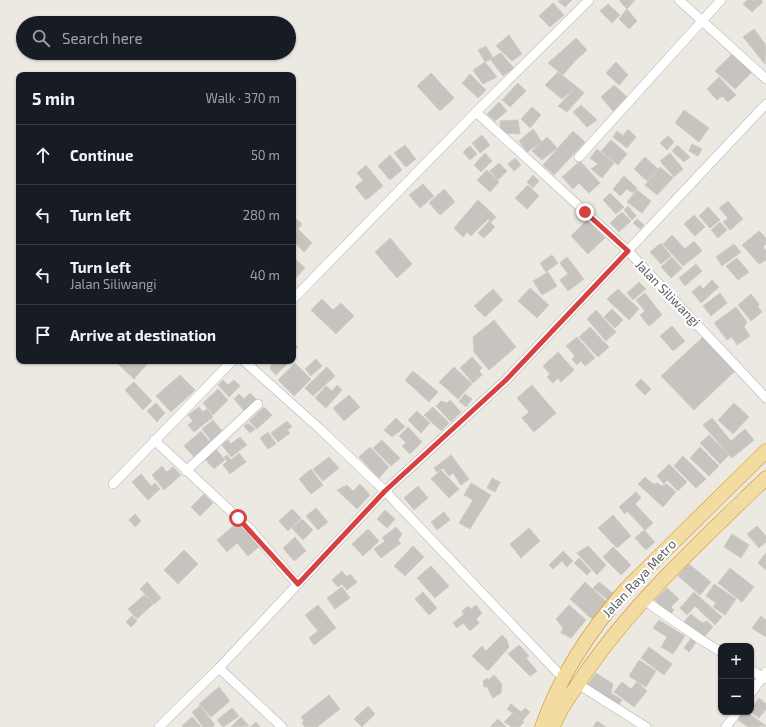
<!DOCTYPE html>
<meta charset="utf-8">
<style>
body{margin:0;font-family:"Exo 2",sans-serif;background:#20242c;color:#f1f3f6}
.controls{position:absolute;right:12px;bottom:12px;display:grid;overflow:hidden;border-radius:8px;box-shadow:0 1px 3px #0004}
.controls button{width:36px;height:36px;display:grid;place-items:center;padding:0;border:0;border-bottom:1px solid #363941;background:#171b24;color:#f1f3f6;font:20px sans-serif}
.stop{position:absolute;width:12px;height:12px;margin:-9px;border:3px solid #d54240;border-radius:50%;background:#fff}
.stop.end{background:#d54240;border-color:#fff;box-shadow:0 1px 4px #0008}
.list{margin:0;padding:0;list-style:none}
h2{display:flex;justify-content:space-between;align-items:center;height:52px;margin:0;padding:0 16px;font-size:17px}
h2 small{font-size:13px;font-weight:400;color:#9ea1a6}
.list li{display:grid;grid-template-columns:26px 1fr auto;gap:12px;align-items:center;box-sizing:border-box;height:60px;padding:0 16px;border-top:1px solid #363941}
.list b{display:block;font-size:15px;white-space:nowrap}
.list p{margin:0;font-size:13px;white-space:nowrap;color:#9ea1a6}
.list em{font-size:13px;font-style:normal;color:#9ea1a6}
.icon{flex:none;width:22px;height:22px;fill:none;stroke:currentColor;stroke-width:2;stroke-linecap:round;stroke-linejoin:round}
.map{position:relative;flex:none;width:766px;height:727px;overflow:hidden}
.search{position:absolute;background:#171b24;box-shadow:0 1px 3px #0004;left:16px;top:16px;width:280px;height:44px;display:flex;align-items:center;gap:10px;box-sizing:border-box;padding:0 14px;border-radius:22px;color:#9ea1a6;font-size:15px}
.panel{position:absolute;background:#171b24;box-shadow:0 1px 3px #0004;left:16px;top:72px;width:280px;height:292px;border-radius:8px}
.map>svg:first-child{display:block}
.building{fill:#c7c4bf;stroke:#d0cbc2}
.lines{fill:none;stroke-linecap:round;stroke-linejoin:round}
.minor-casing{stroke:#b0b3b7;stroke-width:10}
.trunk-casing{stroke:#d58e19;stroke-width:15}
.minor{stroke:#fff;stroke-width:9}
.trunk{stroke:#f2dca2;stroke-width:14}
.route{stroke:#d54240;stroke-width:5}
.labels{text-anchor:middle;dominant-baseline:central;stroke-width:4;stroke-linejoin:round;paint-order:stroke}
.street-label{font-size:13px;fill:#5b5f62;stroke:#fff}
</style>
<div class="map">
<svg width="766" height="727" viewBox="0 0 766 727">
<rect width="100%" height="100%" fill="#ece9e3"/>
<path class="building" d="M560 0H572L565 7 558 1Z
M619 0H635L627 9Z
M747 0H761L763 2 752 12 743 4Z
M553 3 564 15 550 27 539 16Z
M608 4 620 15 612 23 600 11Z
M627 9 637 21 629 29 619 19Z
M754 29 766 45 765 64 743 37Z
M509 35 522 54 512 61 496 46Z
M576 38 587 50 575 61 564 49Z
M486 46 493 58 485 62 478 50Z
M564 49 575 61 563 75 548 63Z
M501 53 514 68 503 76 490 59Z
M732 54 752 72 735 89 715 71Z
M485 62 497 77 483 84 473 70Z
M616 62 628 75 619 85 606 73Z
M558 72 577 87 562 99 545 85Z
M431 73 454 98 440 111 417 86Z
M470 74 486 90 478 98 462 83Z
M719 77 736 95 728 102 722 96 717 100 707 89Z
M518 83 526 91 510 107 502 100Z
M614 85 627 97 613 111 601 97Z
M577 87 584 93 567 112 558 106Z
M499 102 507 111 495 121 487 114Z
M581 105 597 120 587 127 573 112Z
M532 107 541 115 530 128 521 119Z
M684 110 709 128 699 142 675 123Z
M518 120 520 134 501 133 500 121Z
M533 129 542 142 527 152 519 141Z
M628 129 636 137 627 148 613 137 617 131 623 136Z
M573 131 585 142 554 175 543 165Z
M482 135 490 145 480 153 472 143Z
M668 136 674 142 667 150 660 143Z
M547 137 557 148 542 160 532 151Z
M611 140 627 154 618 165 601 151Z
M692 144 702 149 698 156 689 151Z
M405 145 416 159 406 167 394 153Z
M677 145 690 157 684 162 672 151Z
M470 146 477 154 470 160 463 152Z
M597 149 614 163 602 178 591 169 598 164 590 158Z
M485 153 492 161 481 172 474 165Z
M670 153 683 169 674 177 660 161Z
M390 155 402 170 390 180 378 166Z
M645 157 658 169 647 181 634 169Z
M515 158 521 165 514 171 508 164Z
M580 161 600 183 589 193 579 183 573 189 562 177Z
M499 163 507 171 498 180 490 171Z
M366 165 383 186 366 200 355 187 363 180 357 173Z
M660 167 673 178 657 195 645 185Z
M487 170 499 182 490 192 477 180Z
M533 175 539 181 533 188 527 182Z
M624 176 637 188 633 193 627 189 620 196 613 189Z
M423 184 434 196 420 208 409 195Z
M528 185 539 196 527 209 515 198Z
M444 189 455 202 440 215 429 203Z
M637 190 651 201 642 213 627 202Z
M610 193 624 207 616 214 603 200Z
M478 200 496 217 491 222 488 219 471 236 467 232 463 237 454 228Z
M728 201 743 219 730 230 723 222 728 218 719 208Z
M628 206 636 216 632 220 624 210Z
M708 207 720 220 710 228 699 216Z
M622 212 631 221 619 232 610 223Z
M694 215 705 227 695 236 684 224Z
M293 216 302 224 298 229 312 243 304 252 293 241Z
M637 219 644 225 640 229 633 223Z
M587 220 605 238 588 254 571 236Z
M489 221 495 227 484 238 478 233Z
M720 222 727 230 718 238 711 230Z
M759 231 766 238V244L763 247 766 251V260L759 264 742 245Z
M672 235 685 249 694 241 702 251 683 266 663 244Z
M390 238 412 264 397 278 375 252Z
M661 243 671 256 661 264 650 252Z
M734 244 741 252 722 266 716 257Z
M552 255 558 263 546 272 540 263Z
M293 257 305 268 293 281Z
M567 257 584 279 568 291 560 280 568 274 560 263Z
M672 257 682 268 671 278 661 267Z
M737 258 749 272 738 280 726 266Z
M696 264 702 271 685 286 679 278Z
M548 272 557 286 542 295 533 281Z
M712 280 719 287 701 303 692 292 700 285 703 289Z
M639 282 646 289 633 300 627 293Z
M530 288 549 305 537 318 518 301Z
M493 289 503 300 485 317 474 306Z
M618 289 639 309 629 320 607 299Z
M645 293 662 315 649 326 640 315 645 311 636 300Z
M720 293 727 303 711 316 703 306Z
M751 294 759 304 758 307 762 312 751 321 738 305Z
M322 299 333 310 341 303 354 316 336 334 311 310Z
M736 307 747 322 744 327 750 336 737 345 732 337 727 340 714 323Z
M612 309 623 320 615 328 604 317Z
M596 310 616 332 606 341 587 319Z
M494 320 516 347 489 370 474 352 473 337Z
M672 326 685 341 673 351 660 336Z
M590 327 609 347 598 357 579 337Z
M577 337 595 358 585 366 581 361 577 365 572 359 575 356 566 346Z
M703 337 735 371 694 410 661 376Z
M293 342 298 347 293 352Z
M558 352 574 370 561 382 558 378 553 383 547 377 550 374 543 366Z
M472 357 482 368 479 371 482 375 473 383 460 368Z
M316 359 322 366 311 376 305 369Z
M115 361H150L134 379Z
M271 361H293L291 363 290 361 276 375 270 369 272 363Z
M295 363 311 379 294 396 278 380Z
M327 367 335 376 313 396 305 388Z
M454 367 472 384 458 399 439 382Z
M413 371 438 392 429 402 405 380Z
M180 375 195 390 171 412 156 396Z
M641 379 651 389 645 395 635 385Z
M223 380 228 385 234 380 240 386 229 397 218 385Z
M134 382 152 401 143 410 125 390Z
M337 385 342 390 326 408 315 398 326 386 332 391Z
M532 385 556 413 534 432 522 418 529 412 517 398Z
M218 389 228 400 213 415 203 403Z
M250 393 258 401 245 412 234 399 239 394 244 399Z
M465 394 472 399 466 407 459 401Z
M349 395 360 407 344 421 333 408Z
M450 400 461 412 451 422 436 406 441 401 447 403Z
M156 403 165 413 157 422 147 411Z
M734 403 749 417 733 434 718 420Z
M199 407 203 412 207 409 213 417 194 432 188 425 193 421 188 415Z
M264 407 272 415 257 429 249 421Z
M433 407 449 423 441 431 424 415Z
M417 411 430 423 421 433 408 420Z
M396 418 405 427 392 437 384 430Z
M712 418 731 441 745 429 754 440 732 458 703 425Z
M213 420 224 433 213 443 202 429Z
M287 421 292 427 287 430 290 433 278 442 271 433Z
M248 423 255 429 250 433 244 426Z
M408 427 422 442 410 454 402 446 406 443 399 436Z
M201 431 211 443 194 457 184 446Z
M268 432 276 444 268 449 260 438Z
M709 435 729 455 720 464 700 443Z
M240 437 247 445 231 457 222 445 228 440 231 444Z
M382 440 400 458 391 466 373 448Z
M370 447 389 467 379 478 359 457Z
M700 447 719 466 709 476 690 458Z
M215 448 225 460 214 469 204 458Z
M239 453 246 462 230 474 223 465 227 461 224 457 227 455 231 460Z
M451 455 469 479 461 485 453 473 449 476 443 468 437 472 434 468Z
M683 456 706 479 696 488 674 466Z
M329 457 339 468 323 481 313 469Z
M669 464 687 482 678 491 667 480 664 484 657 476Z
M162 466 167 472 173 467 181 475 164 490 152 475Z
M311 469 323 485 311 494 299 479Z
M441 470 459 489 449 498 431 479Z
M141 474 151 486 155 483 160 489 148 500 132 482Z
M645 477 653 484 657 483 662 486 667 484 676 492 663 507 638 484Z
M492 478 500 482 495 492 487 488Z
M471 483 491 495 470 529 459 523 473 500 464 495Z
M360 484 370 495 357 509 337 490 347 485 353 491Z
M418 486 428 498 414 510 404 498Z
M636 492 641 498 635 504 653 523 645 530 627 511 625 514 619 507Z
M204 494 213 503 200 516 191 507Z
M316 508 328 522 318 530 306 516Z
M292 509 301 518 288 531 279 521Z
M385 510 395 519 387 528 377 519Z
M444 512 450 520 437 530 431 522Z
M135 514 141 521 135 527 129 520Z
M613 515 631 536 617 548 598 528Z
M302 519 313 530 303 540 292 528Z
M238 522 260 546 248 556 237 543 227 552 217 540Z
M757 526 766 536V542L759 548 747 534Z
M396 527 402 534 398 540 401 543 381 558 374 549 385 541 382 538Z
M529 528 540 541 521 558 510 544Z
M368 529 379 541 363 556 352 544Z
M644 530 655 542 646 550 635 538Z
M732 534 749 545 741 558 724 547Z
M295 537 306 551 294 561 283 548Z
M413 546 424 557 405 576 394 566Z
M588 546 606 565 597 575 577 553Z
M613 547 631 565 621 575 603 557Z
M184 550 198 564 178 584 164 570Z
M563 551 573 561 567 567 562 561 553 569 549 565Z
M766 553V570L758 563Z
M579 558 591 571 587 575 574 563Z
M689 564 711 582 700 595 678 576Z
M431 566 449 586 435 598 417 578Z
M730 568 754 587 742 602 718 583Z
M342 571 347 577 350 574 357 582 347 590 342 584 338 587 332 580Z
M147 582 161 598 154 604 140 589Z
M585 582 608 603 593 620 570 599Z
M599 582 614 594 608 600 593 588Z
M714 584 736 599 725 615 713 607 716 603 706 596Z
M342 587 350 598 335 609 327 598Z
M667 588 679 599 671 607 674 610 670 615 655 600Z
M423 592 437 608 429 615 415 599Z
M694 592 722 617 715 625 695 606 687 615 680 608Z
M144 595 153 604 137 619 128 609Z
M318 605 336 628 314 645 309 638 318 631 305 615Z
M476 605 482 613 476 619 479 623 470 631 463 623 457 628 453 623 464 614 462 611 468 606 471 609Z
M569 605 586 620 571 638 561 633 563 628 556 619Z
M691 614 702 623 707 621 713 627 702 639 683 623Z
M132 616 137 621 131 627 126 622Z
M761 616 766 620V637L752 628Z
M659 620 685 636 673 654 661 647 667 637 653 628Z
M502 635 507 640 509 647 488 671 472 656 482 646 486 651Z
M692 637 697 641 689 652 684 648Z
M519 645 529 656 526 658 537 671 530 676 508 654Z
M649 647 672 664 664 675 641 658Z
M639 660 656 671 646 687 629 676Z
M596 673 613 684 611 693 622 700 617 707 587 686Z
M494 675 502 684 501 693 493 698 487 687H484L483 681 487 678 488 680Z
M622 682 631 689 637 682 647 691 634 707 614 692Z
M219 687 230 701 211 717 199 704Z
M329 695 340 709 317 727H305L302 723 304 721 301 717Z
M759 698 766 704V709L759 718 751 712V708Z
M511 704 521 712 525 708 530 712 522 721 507 709Z
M200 706 215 725 212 727H203L192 712Z
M368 706 375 714 362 727 354 719Z
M232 708 239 716 223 727 217 720Z
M743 712H747L766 726 748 727 738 720Z
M512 714 524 722 519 727H512L504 722Z
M192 717 201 727H183L182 726Z
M241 717 249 726 231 727Z
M498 719 506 727H490Z
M597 721 606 727H593Z
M256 722 260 727H250Z"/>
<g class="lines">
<defs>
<path id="minor" d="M679 0 766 79
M476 112 628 251 766 398
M579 157 721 0
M293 299 476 112 589 0
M244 361 320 429 385 491 563 678
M154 440 250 529 297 584
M186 471 258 404
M113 484 232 361
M644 600 700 639 721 652
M219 668 282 727
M751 670 766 679
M578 684 646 727
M751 693 766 672
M159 727 219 668 385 491 506 380 766 104
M726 727 737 712"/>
<path id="trunk" d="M542 727C560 675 591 629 627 588L766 451
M553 727C560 707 573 692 584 675 635 601 702 540 766 478"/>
</defs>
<use href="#minor" class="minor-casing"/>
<use href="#trunk" class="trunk-casing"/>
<use href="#minor" class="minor"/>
<use href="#trunk" class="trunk"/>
</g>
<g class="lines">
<path class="route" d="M238 518 298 584 385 491 506 380 628 251 585 212"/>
</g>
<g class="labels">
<g class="street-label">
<text transform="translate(668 293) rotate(46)">Jalan Siliwangi</text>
<text transform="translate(639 578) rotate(-47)">Jalan Raya Metro</text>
</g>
</g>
</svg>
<div class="controls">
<button>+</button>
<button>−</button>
</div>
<div class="stop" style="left:238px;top:518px"></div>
<div class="stop end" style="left:585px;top:212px"></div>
<div class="search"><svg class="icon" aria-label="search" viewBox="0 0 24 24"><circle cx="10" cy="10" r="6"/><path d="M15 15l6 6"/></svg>Search here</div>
<section class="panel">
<h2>5 min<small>Walk · 370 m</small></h2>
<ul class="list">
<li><svg class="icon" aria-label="ahead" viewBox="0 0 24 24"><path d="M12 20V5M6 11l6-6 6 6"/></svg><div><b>Continue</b></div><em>50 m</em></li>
<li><svg class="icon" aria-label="left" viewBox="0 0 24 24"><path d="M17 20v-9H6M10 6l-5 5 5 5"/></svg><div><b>Turn left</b></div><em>280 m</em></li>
<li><svg class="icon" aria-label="left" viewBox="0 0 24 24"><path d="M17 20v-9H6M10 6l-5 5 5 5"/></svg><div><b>Turn left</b><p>Jalan Siliwangi</p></div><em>40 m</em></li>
<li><svg class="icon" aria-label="arrive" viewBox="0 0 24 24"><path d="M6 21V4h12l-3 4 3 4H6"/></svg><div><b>Arrive at destination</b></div></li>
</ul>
</section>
</div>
